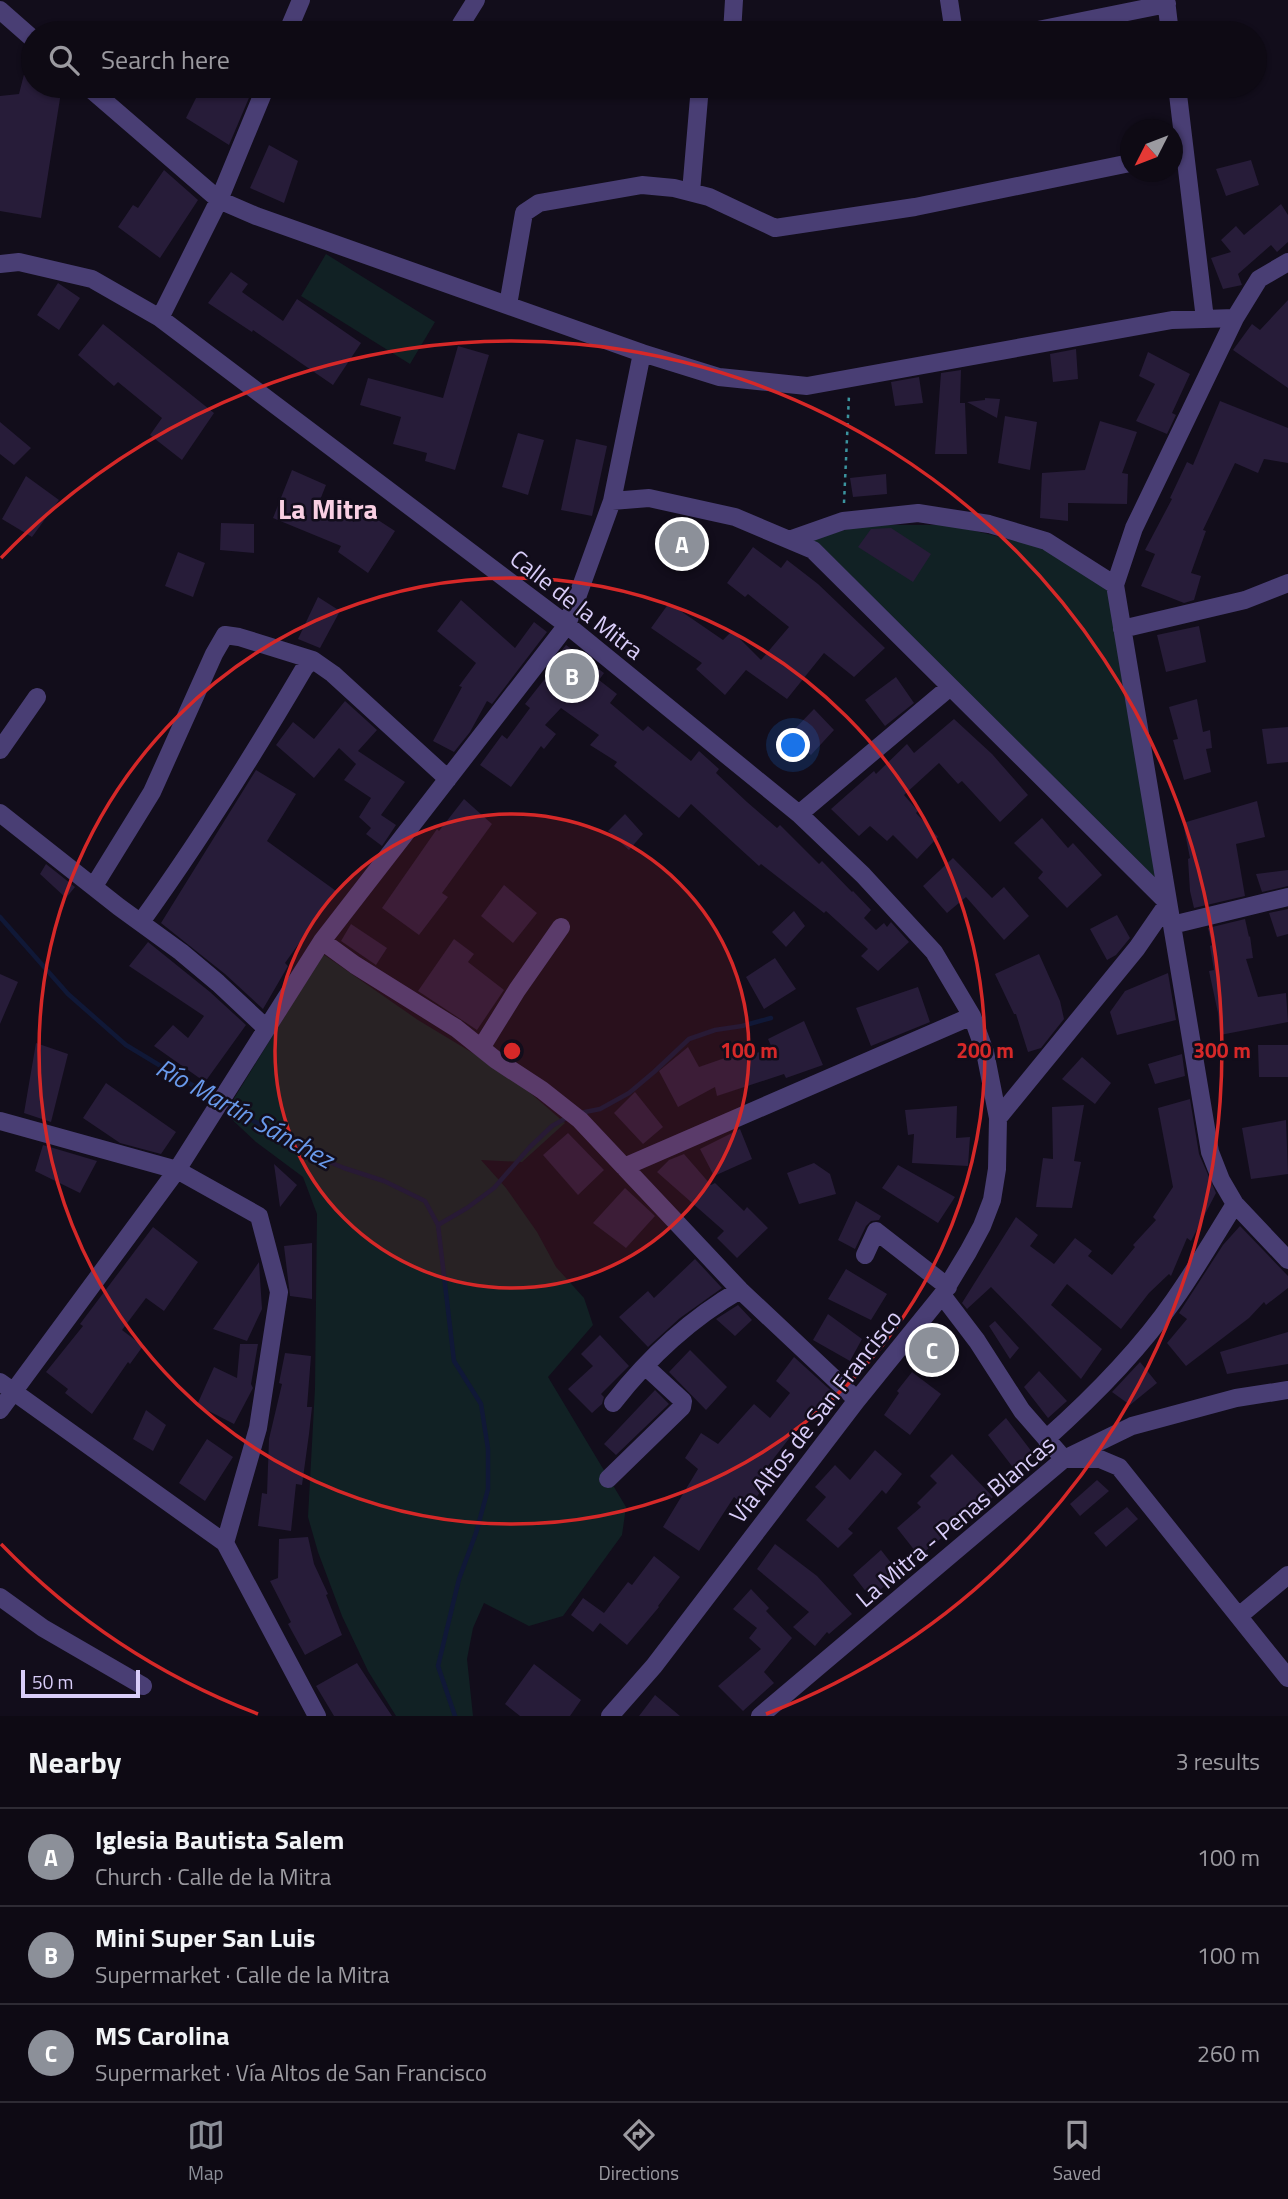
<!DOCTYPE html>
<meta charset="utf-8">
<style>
body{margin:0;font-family:"Titillium Web",sans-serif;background:#1c1822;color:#f1f3f6}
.compass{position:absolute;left:1120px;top:119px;width:63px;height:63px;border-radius:50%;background:#0e0a14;box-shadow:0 2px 5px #0004;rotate:228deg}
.scale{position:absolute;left:21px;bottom:18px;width:119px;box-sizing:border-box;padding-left:7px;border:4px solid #d9cdf9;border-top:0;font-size:19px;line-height:24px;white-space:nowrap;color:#d9cdf9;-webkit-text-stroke:5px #120d1b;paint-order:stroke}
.you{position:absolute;left:794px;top:746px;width:24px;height:24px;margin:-18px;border:5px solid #fff;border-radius:50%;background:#1a73e8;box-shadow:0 0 0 10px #1a73e833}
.badge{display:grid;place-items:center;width:46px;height:46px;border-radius:50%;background:#8c9099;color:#fff;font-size:23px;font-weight:700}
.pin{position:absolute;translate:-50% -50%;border:4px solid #fff;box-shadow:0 2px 7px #0006}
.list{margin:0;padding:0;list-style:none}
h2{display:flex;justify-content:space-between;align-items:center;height:91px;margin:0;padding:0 28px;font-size:30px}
h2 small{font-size:23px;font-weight:400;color:#9b9aa0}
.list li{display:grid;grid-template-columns:46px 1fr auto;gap:21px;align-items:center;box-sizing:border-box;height:98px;padding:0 28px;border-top:2px solid #2e2b34}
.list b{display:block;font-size:26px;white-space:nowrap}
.list p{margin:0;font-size:23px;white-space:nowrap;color:#9b9aa0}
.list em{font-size:23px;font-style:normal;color:#9b9aa0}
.icon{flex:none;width:38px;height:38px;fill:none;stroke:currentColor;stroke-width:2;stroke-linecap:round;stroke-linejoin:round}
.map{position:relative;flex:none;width:1288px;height:1716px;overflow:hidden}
.search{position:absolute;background:#0e0a14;box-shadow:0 2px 5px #0004;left:21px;right:21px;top:21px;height:77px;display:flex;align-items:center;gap:18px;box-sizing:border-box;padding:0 24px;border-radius:38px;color:#9b9aa0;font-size:26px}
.sheet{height:385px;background:#0e0a14}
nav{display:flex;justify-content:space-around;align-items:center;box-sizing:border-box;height:98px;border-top:2px solid #2e2b34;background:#0e0a14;font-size:19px;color:#9b9aa0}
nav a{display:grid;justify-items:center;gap:4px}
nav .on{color:#8c9099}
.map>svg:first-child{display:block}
.green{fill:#112124}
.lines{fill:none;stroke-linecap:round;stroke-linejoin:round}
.stream{stroke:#101837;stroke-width:4.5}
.building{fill:#271c39}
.path{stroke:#3b949f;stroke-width:2.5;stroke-dasharray:3.5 5;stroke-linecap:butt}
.minor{stroke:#493e74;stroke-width:18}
.ring{fill:none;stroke:#d62828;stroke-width:3.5}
.labels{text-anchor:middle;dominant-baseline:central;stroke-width:5;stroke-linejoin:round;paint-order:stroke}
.street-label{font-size:24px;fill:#d9cdf9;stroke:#120d1b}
.water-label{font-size:26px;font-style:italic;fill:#6999eb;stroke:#120d1b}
.quarter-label{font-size:28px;font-weight:bold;fill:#f9cfe3;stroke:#120d1b}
.centre{fill:#d62828;stroke:#120d1b;stroke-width:3.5}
.ring-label{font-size:21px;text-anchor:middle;font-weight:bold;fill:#d62828;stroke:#120d1b;stroke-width:5;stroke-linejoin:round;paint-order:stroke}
</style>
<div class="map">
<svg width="1288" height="1716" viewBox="0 0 1288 1716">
<rect width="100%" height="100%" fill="#120d1b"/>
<path class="green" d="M326 254 435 322 410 364 301 296Z
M863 525H950L1042 547 1108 590 1157 885 809 540Z
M323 954 418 1020 476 1055 528 1091 565 1123 522 1162 481 1160 506 1188 537 1232 556 1267 584 1298 593 1325 548 1377 626 1507 622 1535 563 1616 529 1626 484 1603 473 1628 467 1659 473 1716H396L368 1671 342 1616 318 1552 308 1517 315 1388 317 1214 303 1177 256 1142 225 1113Z"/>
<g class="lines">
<path class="stream" d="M0 917 68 994 126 1045 217 1100
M225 1104 308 1153 344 1168 384 1181 425 1201 438 1225 454 1361 481 1404 488 1449V1489L476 1533 459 1579 438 1666 455 1716
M580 1113 600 1109 629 1093 654 1072 689 1039 715 1030 742 1026 771 1018
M438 1225 467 1208 494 1188 530 1147 552 1126 568 1117"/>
</g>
<path class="building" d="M29 55 33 56V86H62L41 218 0 211V96L19 94Z
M202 86H254L229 145 186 118Z
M269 145 298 161 284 203 250 188Z
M1251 160 1259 185 1226 196 1216 169Z
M164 170 198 200 160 258 118 227 133 205 138 208Z
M1281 204 1288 215V242L1277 252 1271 245 1238 274 1242 285 1223 289 1211 258 1231 252 1221 240 1236 226 1244 235Z
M231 272 248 284 242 292 283 321 297 299 361 343 333 385 253 330 252 332 208 303Z
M58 283 80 298 59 330 37 315Z
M1288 300V388L1233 350 1252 324 1260 330Z
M103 324 214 413 182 460 150 435 162 418 118 382 114 386 78 355Z
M458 346 489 355 455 470 425 461 427 453 393 444 401 417 360 405 368 378 443 398Z
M1076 349 1078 379 1053 382 1050 354Z
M1148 352 1190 374 1172 413 1176 415 1167 434 1136 421 1155 384 1139 376Z
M961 370 960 403H965L967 454H935L941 373Z
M919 377 923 403 895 406 891 382Z
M985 398 1000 399 997 418 967 402 985 400Z
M1220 401 1288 428V463L1264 459 1258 473 1235 463 1203 530 1206 531 1191 573 1201 576 1194 600 1184 603 1141 586 1155 554 1145 550 1172 499 1170 498 1187 462 1193 465Z
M1005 416 1037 422 1030 470 998 463Z
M1100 421 1137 432 1122 473 1128 474 1127 504 1068 503V521L1040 518 1042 473 1085 470Z
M0 422 31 448 14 465 0 454Z
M518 433 544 440 528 495 502 487Z
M576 439 607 446 592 516 561 510Z
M292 470 326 485 318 505 354 522 361 509 395 531 368 573 338 552 341 546 273 518Z
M886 474 887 494 853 497 850 478Z
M26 476 59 500 32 537 2 519Z
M221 523 254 524V553L220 550Z
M668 528 702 534 695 563 661 554Z
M891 528 931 554 913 582 858 547 871 529Z
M753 547 781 568 787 560 818 584 885 648 854 677 824 653 787 699 746 670 725 695 696 669 702 663 651 628 669 603 723 640 732 631 761 660 789 627 748 594 745 597 727 583Z
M178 552 205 563 193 597 165 586Z
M318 597 340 611 320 648 298 639Z
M461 600 515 648 534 622 547 632 492 704 487 701 470 732 454 752 433 741 462 687 459 686 476 663 437 631Z
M1199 626 1206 662 1166 672 1157 635Z
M566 645 604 673 599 680 617 694 610 703 643 731 648 726 691 761 699 751 719 769 716 773 747 802 777 828 780 825 819 864 822 861 852 892 853 891 871 910 864 918 876 930 884 923 887 927 891 922 909 942 878 971 861 956 868 949 826 911 824 913 761 864 759 866 691 804 679 818 614 766 617 762 590 745 599 735 561 708 545 725 556 734 544 749 541 746 511 787 480 765 502 735 507 739 530 708 525 704 551 671 547 669Z
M896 677 914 703 885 726 865 700Z
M1197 699 1203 732 1210 730 1212 748 1206 749 1211 772 1184 780 1173 740 1178 739 1169 707Z
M345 701 377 730 358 751 405 782 381 815 396 825 382 846 366 834 371 828 359 817 371 798 344 780 356 764 339 748 314 778 276 745 293 722 314 739Z
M814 709 834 730 811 755 787 737Z
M954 719 992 754 1028 795 1000 822 962 781 958 784 939 763 904 795 918 811 916 813 938 837 917 859 893 835 887 841 870 826 859 836 831 809 874 771 876 774 907 744 914 753Z
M1288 727V762L1267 764 1262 729Z
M256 770 296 794 267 841 336 891 285 963 288 966 263 1009 225 974 161 923Z
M464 799 492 824 442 893 448 897 419 935 382 908 437 829 439 831Z
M1257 801 1265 837 1236 844 1245 896 1194 908 1190 891 1188 859 1190 858 1183 823Z
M625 814 643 834 629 850 608 831Z
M1042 818 1068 848 1073 843 1102 875 1067 908 1038 878 1043 872 1014 843Z
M953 858 992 898 1004 887 1029 916 1004 940 966 897 947 913 923 886Z
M46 864 75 887 66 898 40 874Z
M1288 870V886L1262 892 1256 874Z
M504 885 537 913 513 943 481 916Z
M1288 909V934L1277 937 1269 913Z
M794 911 805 926 786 947 772 932Z
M1117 915 1130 938 1116 955 1107 960 1090 929Z
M1245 919 1249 937 1250 936 1253 958 1246 959 1258 997 1286 993 1288 1022 1220 1035 1218 1013 1209 971 1214 970 1210 946 1212 945 1208 928Z
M351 924 387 948 376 965 341 941Z
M454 939 474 954 468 962 504 990 477 1030 418 991Z
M148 942 210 992 246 1025 205 1082 154 1046 173 1025 188 1038 204 1016 129 966Z
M1039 954 1060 1001 1064 1019 1041 1048 1028 1052 1016 1014H1014L995 974Z
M775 958 796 989 764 1009 746 977Z
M1168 973 1176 1020 1117 1035 1110 1012 1125 991Z
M0 974 18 982 0 1024Z
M918 987 930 1022 871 1046 856 1008Z
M804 1021 823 1065 786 1078 784 1074 717 1096 715 1087 678 1107 659 1071 688 1047 699 1067 742 1052 744 1057 772 1048 768 1039Z
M36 1043 68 1054 51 1122 24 1113Z
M1258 1045H1288V1077H1259Z
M1182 1054 1185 1076 1155 1084 1148 1064Z
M1082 1057 1111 1083 1095 1104 1062 1079Z
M106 1083 176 1132 161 1154 120 1143 83 1118Z
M635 1092 663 1127 643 1144 614 1113Z
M1190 1099 1199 1154 1216 1193 1191 1241 1187 1238 1171 1276 1169 1274 1149 1293 1121 1329 1067 1284 1051 1305 1102 1349 1081 1379 991 1287 967 1309 962 1303 1016 1217 1038 1235 1030 1246 1054 1264 1075 1238 1092 1251 1088 1256 1112 1275 1135 1247 1133 1245 1156 1220 1153 1217 1173 1187 1158 1108Z
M1084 1105 1074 1161 1081 1162 1072 1208 1036 1207 1043 1158 1053 1159 1052 1107Z
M957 1106 956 1138 970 1137 968 1166 912 1163 914 1134 908 1135 905 1110Z
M1286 1120 1288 1174 1251 1179 1242 1128Z
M740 1129 752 1159 714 1176 700 1149Z
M568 1133 604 1170 578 1195 543 1155Z
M43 1145 97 1161 80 1193 35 1171Z
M684 1154 711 1185 715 1183 744 1211 747 1207 768 1228 737 1258 717 1238 724 1231 657 1172 669 1160Z
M814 1163 830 1174 836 1194 799 1204 787 1173Z
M274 1164 297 1185 280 1207Z
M898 1165 955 1197 938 1223 882 1188Z
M625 1188 655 1216 626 1248 593 1223Z
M856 1201 881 1216 879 1220 871 1221 866 1226 855 1249 838 1240Z
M1240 1226 1288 1276V1288L1266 1305 1264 1302 1249 1318 1186 1366 1167 1343 1187 1319 1179 1313 1223 1245Z
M153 1227 198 1262 164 1311 146 1298 122 1330 143 1346 130 1364 128 1362 92 1414 65 1393 68 1389 46 1372 83 1326 80 1324Z
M312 1243V1299L290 1296 284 1246Z
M695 1259 722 1288 680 1318 648 1347 619 1317 648 1291 654 1298Z
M259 1262 262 1309 247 1341 213 1329Z
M846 1269 887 1294 871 1320 828 1299Z
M738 1305 752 1320 735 1336 716 1319Z
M828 1314 862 1339 850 1361 813 1340Z
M995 1321 1019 1348 1010 1359 989 1326Z
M1288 1332V1364L1227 1374 1220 1352Z
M600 1335 629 1366 601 1394 604 1397 602 1404 592 1413 568 1389 593 1366 581 1354Z
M240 1344H258L251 1384 253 1388 234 1424 197 1405 214 1367 237 1378Z
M690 1350 727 1387 706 1410 669 1372Z
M285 1353 311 1356 307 1407H312L309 1434 302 1485 296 1484 291 1531 258 1526 262 1493 267 1494 269 1439 282 1384 279 1383Z
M794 1357 838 1397 821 1418 812 1411 791 1436 764 1471 771 1475 749 1509 734 1497 699 1551 663 1527 698 1469 685 1458 701 1433 718 1444 754 1404 770 1418 790 1393 776 1381Z
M1140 1362 1157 1383 1130 1405 1112 1392Z
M1039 1371 1067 1401 1048 1418 1024 1387Z
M912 1372 941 1394 910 1435 884 1415 899 1393 897 1391Z
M655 1390 669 1404 616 1455 604 1444Z
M146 1410 166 1425 153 1451 133 1439Z
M1006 1418 1035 1456 1015 1470 988 1435Z
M207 1439 233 1457 205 1501 179 1483Z
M875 1450 902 1474 886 1494 882 1490 848 1529 853 1533 838 1548 806 1520 826 1497 815 1487 835 1465 850 1480Z
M952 1454 993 1497 971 1518 969 1516 919 1556 897 1528 921 1507 917 1503 937 1483 930 1476Z
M1097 1480 1109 1491 1080 1516 1070 1504Z
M1127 1507 1138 1519 1106 1547 1094 1533Z
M308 1537 314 1564 328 1594 326 1595 342 1635 305 1655 288 1624 291 1622 270 1581 278 1578 279 1539Z
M775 1544 817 1576 852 1614 829 1634 827 1632 815 1646 793 1627 809 1612 757 1569Z
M881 1550 899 1573 871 1598 853 1575Z
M654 1556 680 1577 658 1606 659 1607 627 1645 600 1623 593 1632 571 1615 583 1598 604 1613 628 1582 632 1585Z
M751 1589 769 1608 766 1611 792 1638 764 1672 774 1683 743 1711 718 1686 761 1649 749 1638 757 1628 733 1609Z
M357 1663 374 1689 392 1716H334L316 1686Z
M534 1664 581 1700 570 1716H520L505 1704Z
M655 1695 680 1716H639Z"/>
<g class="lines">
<path class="path" d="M844 503 849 395"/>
<path class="minor" d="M949 0 954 33
M1166 0 1170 33
M0 10 33 39
M461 24 476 0
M287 33 301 0
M732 33 734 0
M1023 33 1167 4
M1177 86 1205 319
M691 192 700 86
M1288 262 1259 279 1235 318 1134 528 1115 585 1210 1152 1221 1180 1235 1204 1288 1260
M0 264 19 262 92 279 160 318 567 625 799 814 863 875 934 952 972 1016 985 1052 998 1118 997 1169 992 1200 982 1226 968 1252 942 1295 857 1400 654 1666 610 1716
M508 305 524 213 539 203 642 185 674 188 709 197 775 228 915 207 1130 163
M160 318 219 200 266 86
M642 353 719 377 807 386 1172 320 1235 318
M612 501 649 498 735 517 813 550 1168 903
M789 540 843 521 918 513 989 524 1046 541 1115 585
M1122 629 1245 600 1288 583
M0 750 37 697
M0 813 119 907 181 952 218 983 266 1028
M799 814 950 687
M94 886 152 792 214 654 225 635 239 637 313 660
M141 922C200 840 254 754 305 667L313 660 333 674 448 779
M1172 925 1288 897
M322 941 355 965 456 1028 496 1060 542 1090 580 1120 740 1290 857 1400
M481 1048 517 990 561 927
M998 1118 1137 948 1168 903
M0 1121 177 1170 259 1216 279 1292 258 1428 225 1543
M624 1167 972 1016
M865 1255 876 1231 948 1287
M942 1295 977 1341 1022 1411 1064 1459H1100L1119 1467 1288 1678
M0 1382 225 1543 317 1716
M613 1403C648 1358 690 1319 740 1290
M0 1410 177 1170 322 941 567 625 612 501 642 353 256 216 219 200 87 86
M1046 1439C1093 1397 1138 1352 1174 1300 1196 1269 1215 1236 1235 1204
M608 1479 682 1407 683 1401 645 1366
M0 1597 43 1628 143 1686
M1239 1616 1288 1575
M760 1716 1064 1459 1132 1426 1236 1398 1288 1390"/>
</g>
<circle cx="512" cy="1051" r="237" fill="#d62828" fill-opacity=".12"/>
<g class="ring">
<circle cx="512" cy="1051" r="237"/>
<circle cx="512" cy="1051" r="473"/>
<path d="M258 1714A710 710 0 0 1 1 1544M1 558A710 710 0 1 1 766 1714"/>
</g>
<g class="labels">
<g class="street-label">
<text transform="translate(577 604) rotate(38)">Calle de la Mitra</text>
<text transform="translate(815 1416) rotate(-52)">Vía Altos de San Francisco</text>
<text transform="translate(955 1521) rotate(-40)">La Mitra - Penas Blancas</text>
</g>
<g class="water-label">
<text transform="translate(245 1113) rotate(29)">Río Martín Sánchez</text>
</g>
<g class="quarter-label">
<text x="328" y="508">La Mitra</text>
</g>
</g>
<circle cx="512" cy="1051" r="10" class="centre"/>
<g class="ring-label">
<text x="749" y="1058">100 m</text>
<text x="985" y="1058">200 m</text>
<text x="1222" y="1058">300 m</text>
</g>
</svg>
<svg class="compass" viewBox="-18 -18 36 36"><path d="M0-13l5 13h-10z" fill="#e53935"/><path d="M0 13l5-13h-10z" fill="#9b9aa0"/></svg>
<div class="scale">50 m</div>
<div class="you"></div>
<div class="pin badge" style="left:682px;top:544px">A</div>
<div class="pin badge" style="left:572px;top:676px">B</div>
<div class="pin badge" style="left:932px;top:1350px">C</div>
<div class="search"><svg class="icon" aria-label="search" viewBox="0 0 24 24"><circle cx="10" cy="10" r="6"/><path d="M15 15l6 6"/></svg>Search here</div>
</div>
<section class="sheet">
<h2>Nearby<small>3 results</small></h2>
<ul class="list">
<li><span class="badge">A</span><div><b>Iglesia Bautista Salem</b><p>Church · Calle de la Mitra</p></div><em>100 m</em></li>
<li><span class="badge">B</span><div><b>Mini Super San Luis</b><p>Supermarket · Calle de la Mitra</p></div><em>100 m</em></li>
<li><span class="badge">C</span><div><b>MS Carolina</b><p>Supermarket · Vía Altos de San Francisco</p></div><em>260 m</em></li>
</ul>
</section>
<nav>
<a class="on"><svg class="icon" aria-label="map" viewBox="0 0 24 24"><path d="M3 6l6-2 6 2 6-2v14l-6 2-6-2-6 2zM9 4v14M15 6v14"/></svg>Map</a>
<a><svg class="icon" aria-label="directions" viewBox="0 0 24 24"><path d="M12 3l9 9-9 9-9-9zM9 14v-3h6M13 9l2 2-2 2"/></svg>Directions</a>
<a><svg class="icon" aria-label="saved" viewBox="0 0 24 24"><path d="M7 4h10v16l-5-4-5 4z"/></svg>Saved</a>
</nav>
